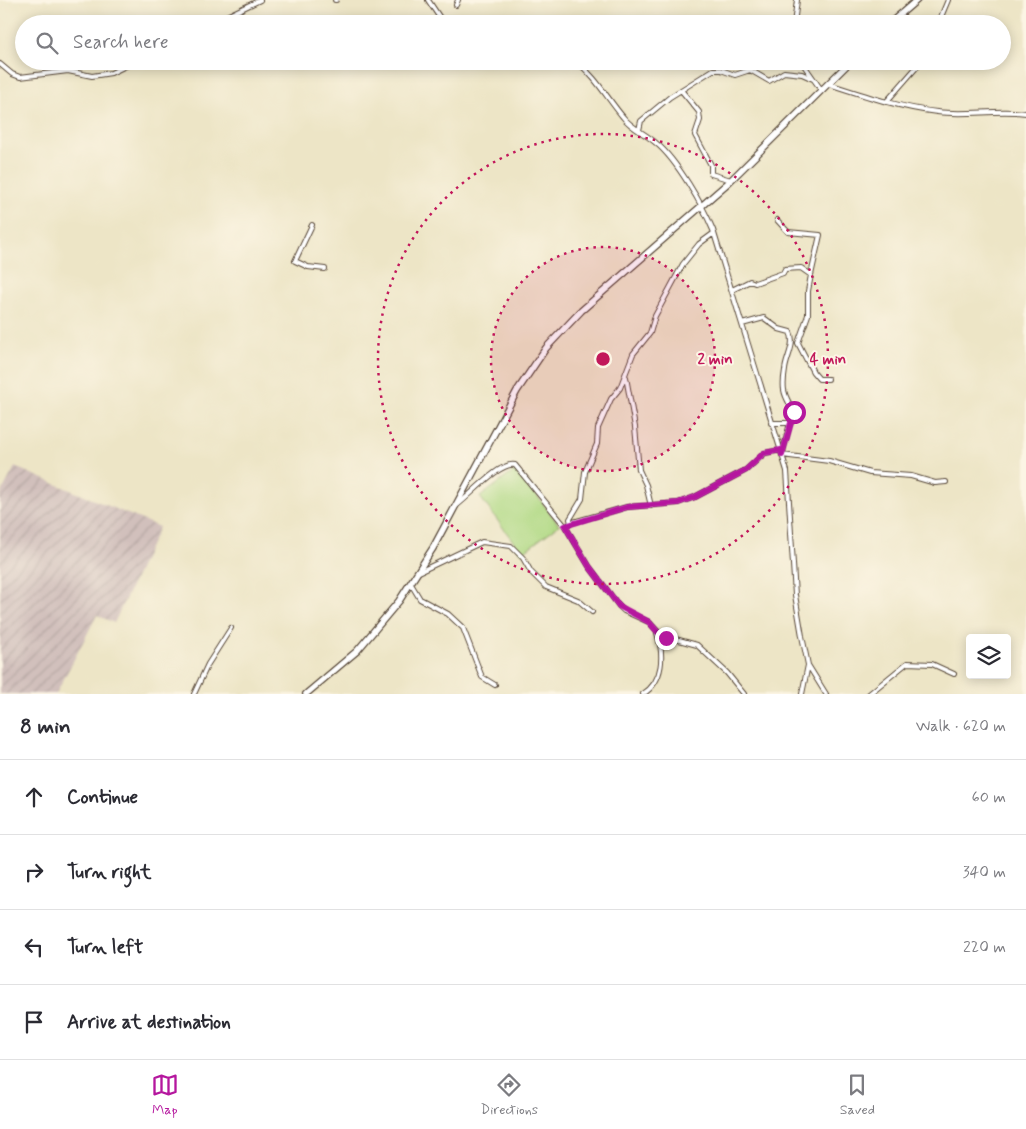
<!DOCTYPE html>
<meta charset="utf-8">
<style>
body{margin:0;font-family:Mynerve,sans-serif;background:#f2f2f3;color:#2b2b33}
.controls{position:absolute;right:15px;bottom:15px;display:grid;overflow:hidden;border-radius:5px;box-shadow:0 2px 12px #0003}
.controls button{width:45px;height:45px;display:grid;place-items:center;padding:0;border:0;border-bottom:1px solid #e1e1e2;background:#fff;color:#2b2b33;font:25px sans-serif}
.stop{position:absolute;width:15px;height:15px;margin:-11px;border:4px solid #b5179e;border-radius:50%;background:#fff}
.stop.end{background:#b5179e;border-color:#fff;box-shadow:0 1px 5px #0008}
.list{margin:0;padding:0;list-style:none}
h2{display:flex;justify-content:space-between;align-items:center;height:65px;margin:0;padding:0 20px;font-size:21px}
h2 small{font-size:16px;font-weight:400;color:#7c7c81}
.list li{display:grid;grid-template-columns:32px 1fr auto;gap:15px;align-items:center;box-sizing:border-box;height:75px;padding:0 20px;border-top:1px solid #e1e1e2}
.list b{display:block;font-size:19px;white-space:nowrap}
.list em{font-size:16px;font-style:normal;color:#7c7c81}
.icon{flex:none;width:28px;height:28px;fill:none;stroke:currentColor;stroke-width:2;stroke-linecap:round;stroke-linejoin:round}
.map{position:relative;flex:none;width:1026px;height:694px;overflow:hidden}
.search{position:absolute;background:#fff;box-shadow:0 2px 12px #0003;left:15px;right:15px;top:15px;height:55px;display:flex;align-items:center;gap:12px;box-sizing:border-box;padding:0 18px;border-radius:28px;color:#7c7c81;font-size:19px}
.sheet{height:365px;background:#fff}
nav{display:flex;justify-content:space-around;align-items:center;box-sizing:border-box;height:70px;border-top:1px solid #e1e1e2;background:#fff;font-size:14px;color:#7c7c81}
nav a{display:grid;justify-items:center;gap:2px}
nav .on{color:#b5179e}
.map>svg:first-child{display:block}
.industrial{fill:url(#industrial-furrows)}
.green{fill:#b0d984;stroke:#768251}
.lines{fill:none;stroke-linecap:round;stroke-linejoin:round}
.street-casing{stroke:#564637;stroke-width:6}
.secondary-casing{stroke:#564637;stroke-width:8}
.street{stroke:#fff;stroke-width:4}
.secondary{stroke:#fff;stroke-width:5.5}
.route{stroke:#b5179e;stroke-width:6}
.ring{fill:none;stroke:#c2185b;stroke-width:2.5;stroke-dasharray:2.5 5}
.centre{fill:#c2185b;stroke:#fcf5e5;stroke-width:2.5}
.ring-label{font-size:15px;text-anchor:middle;font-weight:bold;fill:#c2185b;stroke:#fcf5e5;stroke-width:4;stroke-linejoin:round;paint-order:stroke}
</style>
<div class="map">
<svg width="1026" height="694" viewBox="0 0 1026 694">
<defs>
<pattern id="industrial-furrows" width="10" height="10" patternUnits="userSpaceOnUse" patternTransform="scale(1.25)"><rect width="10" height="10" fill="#d1c0bc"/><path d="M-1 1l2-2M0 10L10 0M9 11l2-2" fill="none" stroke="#b4a5a1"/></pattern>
</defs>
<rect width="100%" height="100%" fill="#fcf5e5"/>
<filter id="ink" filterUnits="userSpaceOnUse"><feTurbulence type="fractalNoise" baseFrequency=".02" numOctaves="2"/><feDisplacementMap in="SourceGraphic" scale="10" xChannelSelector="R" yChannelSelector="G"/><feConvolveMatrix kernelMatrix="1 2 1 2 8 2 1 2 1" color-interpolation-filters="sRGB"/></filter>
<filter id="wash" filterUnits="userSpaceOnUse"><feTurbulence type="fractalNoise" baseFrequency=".0096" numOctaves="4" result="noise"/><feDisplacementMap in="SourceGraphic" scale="20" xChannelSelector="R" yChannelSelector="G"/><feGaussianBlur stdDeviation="1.12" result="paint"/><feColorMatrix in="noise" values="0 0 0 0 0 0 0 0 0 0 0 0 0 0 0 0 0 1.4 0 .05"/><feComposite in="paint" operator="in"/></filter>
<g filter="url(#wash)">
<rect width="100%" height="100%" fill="#ede5c6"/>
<path class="industrial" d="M15 467 159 527 114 623 97 615 56 694H0V495Z"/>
<path class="green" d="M517 469 559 525 522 553 480 497Z"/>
</g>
<g filter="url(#ink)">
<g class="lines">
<defs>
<path id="street" d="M335 0H336
M428 0 444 24
M456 5 458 0
M210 24 260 0
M794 24 797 0
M938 24 948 0
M576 61C596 77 607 98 623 117 631 128 646 134 656 143 677 160 703 206 713 230L787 471 795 595 802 636 808 665 826 694
M801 61 822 91
M0 64 12 74 20 77 68 71 92 76 111 73 136 61
M829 84C863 95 901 108 937 112 967 116 997 109 1026 113
M681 90 699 112 700 120 695 135 711 165V174L731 180
M887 101 922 61
M639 130 641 121 670 97 713 70H721L735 75 750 70 769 81 784 72 802 74 813 79
M777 220 788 232 820 235 811 275
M312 225 295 261 308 267 325 269
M732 290 750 281 755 283 783 273 785 269 801 268 811 275 808 291V315L798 343 813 372 819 379H828
M742 324 764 318 779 329 790 332C796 344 786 358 785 370 784 376 783 384 784 390 786 402 795 408 794 420L790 423H771
M626 377 635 427 639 470 646 485 651 506
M790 423 782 455 829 461 870 473 911 476 935 483 946 482
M456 506C469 497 500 461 515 465L565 526 589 566 619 606 624 611 649 622 661 635 697 645 727 673 744 694
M570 523 627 507 678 503 695 497 746 470 765 453 781 450
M571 523 570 519 582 499 585 472 597 444 598 428 611 399 620 388 633 354 650 333 655 316 683 264 699 244 714 233
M419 572 482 542 511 546 523 558 531 572 546 587 578 600 592 612
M411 584 420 599 448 614 463 628 482 677 495 685
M194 694 208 664 231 628
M643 694C664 681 664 654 657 633
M802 694 808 665
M869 694 907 663 932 664 954 674"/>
<path id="secondary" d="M889 24 917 0
M306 694 357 651 399 601 433 548 517 391 546 348 581 311 729 182 851 61"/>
</defs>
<use href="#street" class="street-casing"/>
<use href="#secondary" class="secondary-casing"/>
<use href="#street" class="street"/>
<use href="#secondary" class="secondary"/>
</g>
</g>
<g class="lines" filter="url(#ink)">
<path class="route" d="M666 638 661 636 649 622 619 606 589 566 565 526 627 507 678 503 695 497 746 470 764 453 781 450 782 455 794 412"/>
</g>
<circle cx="603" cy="359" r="112" fill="#c2185b" fill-opacity=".12"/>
<g class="ring">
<circle cx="603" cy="359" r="112"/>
<circle cx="603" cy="359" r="225"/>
</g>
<circle cx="603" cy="359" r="8" class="centre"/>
<g class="ring-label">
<text x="715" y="364">2 min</text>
<text x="828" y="364">4 min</text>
</g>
</svg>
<div class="controls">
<button><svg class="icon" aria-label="layers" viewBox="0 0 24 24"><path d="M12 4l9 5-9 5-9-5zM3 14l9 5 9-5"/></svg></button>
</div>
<div class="stop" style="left:794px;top:412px"></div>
<div class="stop end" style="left:666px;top:638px"></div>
<div class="search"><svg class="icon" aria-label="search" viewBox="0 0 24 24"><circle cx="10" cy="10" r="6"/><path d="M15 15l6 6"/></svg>Search here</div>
</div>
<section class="sheet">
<h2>8 min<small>Walk · 620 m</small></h2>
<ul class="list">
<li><svg class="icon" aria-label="ahead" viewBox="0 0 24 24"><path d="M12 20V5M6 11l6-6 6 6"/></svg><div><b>Continue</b></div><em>60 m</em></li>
<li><svg class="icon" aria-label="right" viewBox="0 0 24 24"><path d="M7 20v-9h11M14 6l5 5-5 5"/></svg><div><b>Turn right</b></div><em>340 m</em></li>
<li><svg class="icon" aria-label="left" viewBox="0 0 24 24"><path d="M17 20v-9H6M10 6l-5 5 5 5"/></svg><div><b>Turn left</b></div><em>220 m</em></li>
<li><svg class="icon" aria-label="arrive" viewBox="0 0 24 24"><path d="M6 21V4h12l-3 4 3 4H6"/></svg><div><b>Arrive at destination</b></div></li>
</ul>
</section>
<nav>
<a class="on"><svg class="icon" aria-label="map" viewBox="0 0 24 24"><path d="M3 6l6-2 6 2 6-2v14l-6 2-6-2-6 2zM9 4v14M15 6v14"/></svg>Map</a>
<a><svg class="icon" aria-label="directions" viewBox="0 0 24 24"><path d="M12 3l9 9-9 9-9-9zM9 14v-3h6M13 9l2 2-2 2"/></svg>Directions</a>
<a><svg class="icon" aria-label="saved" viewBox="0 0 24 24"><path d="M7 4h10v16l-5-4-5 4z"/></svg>Saved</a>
</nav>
